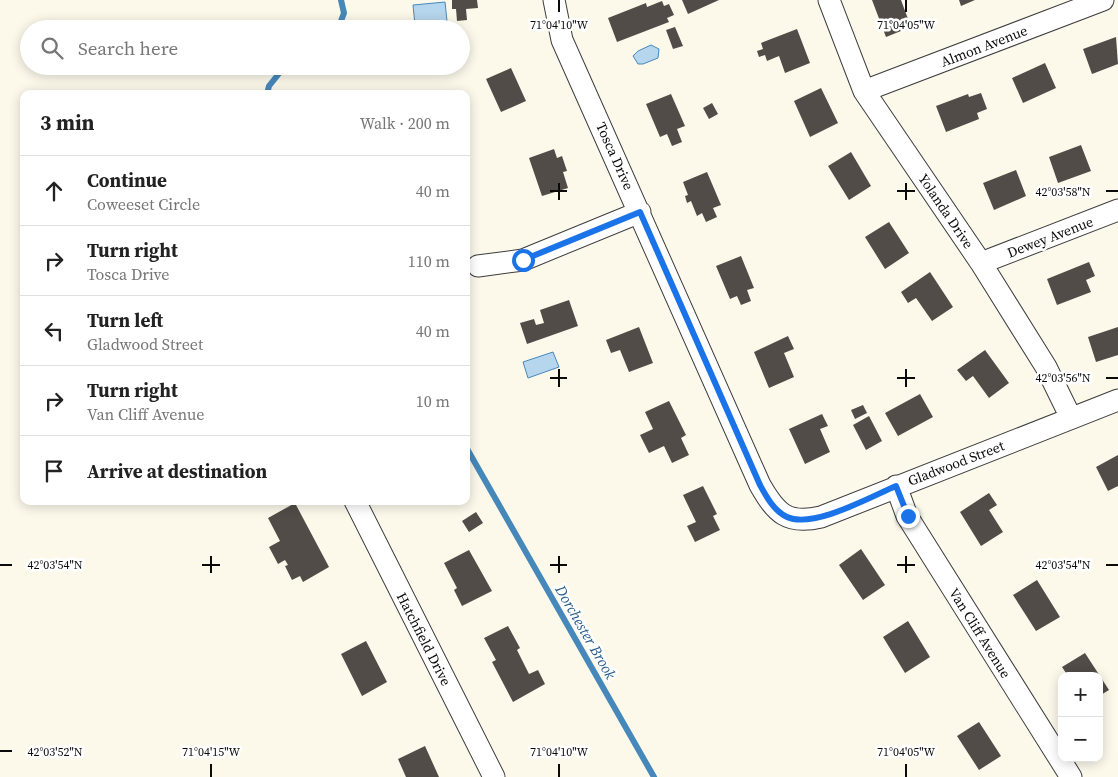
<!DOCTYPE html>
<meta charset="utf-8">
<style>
body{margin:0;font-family:"Source Serif 4",serif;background:#f2f2f2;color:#222}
.controls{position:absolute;right:15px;bottom:15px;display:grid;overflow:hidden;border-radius:10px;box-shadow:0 2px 12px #0003}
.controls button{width:45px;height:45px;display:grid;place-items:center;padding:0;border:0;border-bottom:1px solid #e0e0e0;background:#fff;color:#222;font:25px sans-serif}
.stop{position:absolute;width:15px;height:15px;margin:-11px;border:4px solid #1a73e8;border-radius:50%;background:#fff}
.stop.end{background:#1a73e8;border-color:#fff;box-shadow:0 1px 5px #0008}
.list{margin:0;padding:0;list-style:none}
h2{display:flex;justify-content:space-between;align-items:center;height:65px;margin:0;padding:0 20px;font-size:21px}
h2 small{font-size:16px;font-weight:400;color:#767676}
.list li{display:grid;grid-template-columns:32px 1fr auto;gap:15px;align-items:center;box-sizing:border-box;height:70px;padding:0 20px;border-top:1px solid #e0e0e0}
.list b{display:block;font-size:19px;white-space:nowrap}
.list p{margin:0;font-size:16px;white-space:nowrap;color:#767676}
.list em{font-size:16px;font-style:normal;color:#767676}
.icon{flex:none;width:28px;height:28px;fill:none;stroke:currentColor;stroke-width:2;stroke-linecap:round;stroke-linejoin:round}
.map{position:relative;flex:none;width:1118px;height:777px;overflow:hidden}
.search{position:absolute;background:#fff;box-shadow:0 2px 12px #0003;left:20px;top:20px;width:450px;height:55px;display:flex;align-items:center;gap:12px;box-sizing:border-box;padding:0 18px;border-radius:28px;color:#767676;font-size:19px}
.panel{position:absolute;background:#fff;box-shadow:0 2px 12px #0003;left:20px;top:90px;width:450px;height:415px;border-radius:10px}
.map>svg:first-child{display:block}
.water{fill:#b6d6ed;stroke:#4688ba}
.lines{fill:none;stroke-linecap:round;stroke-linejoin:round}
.stream{stroke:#4688ba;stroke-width:6}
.building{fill:#524c48}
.street-casing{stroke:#3d3d3d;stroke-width:23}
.street{stroke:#fff;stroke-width:21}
.route{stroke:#1a73e8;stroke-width:6}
.ticks{fill:none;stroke:#0a0a0a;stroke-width:2}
.labels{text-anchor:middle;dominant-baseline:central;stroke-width:5;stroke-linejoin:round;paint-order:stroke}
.street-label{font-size:14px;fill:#0a0a0a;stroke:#fff}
.water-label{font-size:15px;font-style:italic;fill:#255b8b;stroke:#fff}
.ticks-label{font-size:12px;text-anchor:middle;fill:#0a0a0a;stroke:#fff;stroke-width:5;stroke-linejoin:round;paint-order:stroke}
</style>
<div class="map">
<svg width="1118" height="777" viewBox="0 0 1118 777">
<rect width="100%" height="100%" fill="#fcf9eb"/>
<path class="water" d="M445 2 447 21 415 25 413 5Z
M651 45 659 49 658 58 643 64H638L633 56 638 51Z
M553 352 559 367 528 378 523 362Z"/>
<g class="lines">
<path class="stream" d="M338 29 344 13 341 0
M267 94 269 86 285 66
M466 447 654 777"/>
</g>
<path class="building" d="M452 0H477L478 8 466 9 467 20 457 21 456 9H452Z
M682 0H719L688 14Z
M872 0H901L911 27 886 37Z
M959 0H975L961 6Z
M662 1 664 6 669 4 674 15 667 18 669 22 617 42 608 18 646 3 647 7Z
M675 27 683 46 673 49 666 30Z
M797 29 810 63 785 73 779 56 767 61 765 55 759 57 757 51 763 49 761 43Z
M1116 37 1118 64 1092 74 1083 49Z
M1045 63 1056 88 1023 103 1012 78Z
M511 68 526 101 501 112 486 79Z
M821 88 838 123 810 137 794 101Z
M981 93 987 109 977 113 979 119 946 132 936 106 968 94 969 97Z
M671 94 685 126 677 129 682 142 672 146 667 134 660 137 646 104Z
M712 103 718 114 709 119 703 108Z
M1081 145 1091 171 1058 183 1049 157Z
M554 149 557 158 562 156 567 171 563 172 568 188 542 196 529 158Z
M851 152 871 186 849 200 828 166Z
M1016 170 1026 196 994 210 983 183Z
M707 172 721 205 713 208 717 217 706 222 702 213 697 216 691 201 687 203 685 196 688 195 683 182Z
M889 222 909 253 885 269 865 237Z
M741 256 754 288 747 290 751 301 741 305 737 296 730 299 716 266Z
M1089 262 1095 276 1086 280 1091 292 1057 305 1047 279Z
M930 272 953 307 932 321 916 298 908 303 901 292Z
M569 300 578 326 527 344 520 323 534 319 536 325 544 323 540 310Z
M639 327 653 363 629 372 620 350 611 353 606 340Z
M1118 327V355L1096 362 1088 337Z
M788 336 794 349 784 353 794 377 769 388 754 352Z
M985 350 1009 383 989 398 973 376 966 381 957 370Z
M920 394 933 417 898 436 885 413Z
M669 401 686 435 681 438 689 455 672 463 664 446 649 453 640 435 653 429 645 412Z
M863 405 867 413 855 419 851 410Z
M822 414 828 426 820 429 830 452 805 464 789 429Z
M869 416 882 441 866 450 853 425Z
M1118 455V486L1108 491 1096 467Z
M703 486 717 514 713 516 720 530 695 542 687 526 696 522 683 495Z
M989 493 997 505 989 510 1003 532 981 546 960 512Z
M295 503 329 567 303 582 300 576 292 580 285 566 288 565 285 560 278 564 269 547 280 541 268 518Z
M476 512 483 523 469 532 462 521Z
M861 549 885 585 863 600 839 565Z
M469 550 492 591 462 606 454 590 457 588 444 563Z
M1037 580 1060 617 1036 631 1013 595Z
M908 621 930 657 905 673 883 637Z
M508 626 520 648 517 650 529 674 538 670 545 684 513 702 492 662 496 660 484 638Z
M366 641 387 682 362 696 341 654Z
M1085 653 1109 690 1099 696V676H1068L1062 667Z
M979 722 1001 756 979 770 957 736Z
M425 746 439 777H406L398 759Z"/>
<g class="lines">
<defs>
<path id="street" d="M554 0 562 40 760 485C776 513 787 525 821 517L1118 400
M829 0 864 91 981 263 1046 367 1071 418
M864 91 1103 0
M981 263 1118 210
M478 266 523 260 640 212
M896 486 907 516 1071 777
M355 501 494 777"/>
</defs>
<use href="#street" class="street-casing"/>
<use href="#street" class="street"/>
</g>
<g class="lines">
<path class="route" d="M523 260 640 212 760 485C766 496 774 511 787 517 813 529 870 497 896 486L908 516"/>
</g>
<path class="ticks" d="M559 0V12M906 0V12M559 183V200M906 183V200M550 191H567M897 191H915M1106 191H1118M559 369V387M906 369V387M550 378H567M897 378H915M1106 378H1118M211 556V573M559 556V573M906 556V573M0 565H12M202 565H220M550 565H567M897 565H915M1106 565H1118M0 751H12M211 764V777M559 764V777M906 764V777"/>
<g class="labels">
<g class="street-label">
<text transform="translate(984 46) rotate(-21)">Almon Avenue</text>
<text transform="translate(615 156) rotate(66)">Tosca Drive</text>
<text transform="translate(946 211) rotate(56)">Yolanda Drive</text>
<text transform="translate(1050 237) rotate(-21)">Dewey Avenue</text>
<text transform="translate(956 463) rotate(-21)">Gladwood Street</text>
<text transform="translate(980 633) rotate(58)">Van Cliff Avenue</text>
<text transform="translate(424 639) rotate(63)">Hatchfield Drive</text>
</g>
<g class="water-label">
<text transform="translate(586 632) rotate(60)">Dorchester Brook</text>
</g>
</g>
<g class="ticks-label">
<text x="559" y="29">71°04'10"W</text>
<text x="906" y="29">71°04'05"W</text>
<text x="1063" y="196">42°03'58"N</text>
<text x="1063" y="382">42°03'56"N</text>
<text x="55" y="569">42°03'54"N</text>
<text x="1063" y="569">42°03'54"N</text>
<text x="55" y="756">42°03'52"N</text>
<text x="211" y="756">71°04'15"W</text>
<text x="559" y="756">71°04'10"W</text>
<text x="906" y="756">71°04'05"W</text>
</g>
</svg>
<div class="controls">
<button>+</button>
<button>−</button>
</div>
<div class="stop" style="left:523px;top:260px"></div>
<div class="stop end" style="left:908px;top:516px"></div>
<div class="search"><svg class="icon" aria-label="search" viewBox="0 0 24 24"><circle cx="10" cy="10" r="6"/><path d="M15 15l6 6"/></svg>Search here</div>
<section class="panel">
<h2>3 min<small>Walk · 200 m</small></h2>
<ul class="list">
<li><svg class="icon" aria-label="ahead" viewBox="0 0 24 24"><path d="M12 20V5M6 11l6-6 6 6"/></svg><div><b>Continue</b><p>Coweeset Circle</p></div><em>40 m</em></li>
<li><svg class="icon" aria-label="right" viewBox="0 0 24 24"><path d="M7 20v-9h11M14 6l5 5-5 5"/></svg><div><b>Turn right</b><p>Tosca Drive</p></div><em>110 m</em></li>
<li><svg class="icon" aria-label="left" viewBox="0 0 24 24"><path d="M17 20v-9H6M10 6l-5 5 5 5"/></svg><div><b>Turn left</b><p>Gladwood Street</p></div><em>40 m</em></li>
<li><svg class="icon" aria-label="right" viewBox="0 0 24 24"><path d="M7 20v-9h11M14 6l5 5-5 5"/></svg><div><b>Turn right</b><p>Van Cliff Avenue</p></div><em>10 m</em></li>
<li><svg class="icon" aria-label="arrive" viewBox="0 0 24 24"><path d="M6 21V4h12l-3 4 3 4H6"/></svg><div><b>Arrive at destination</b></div></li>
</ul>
</section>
</div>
